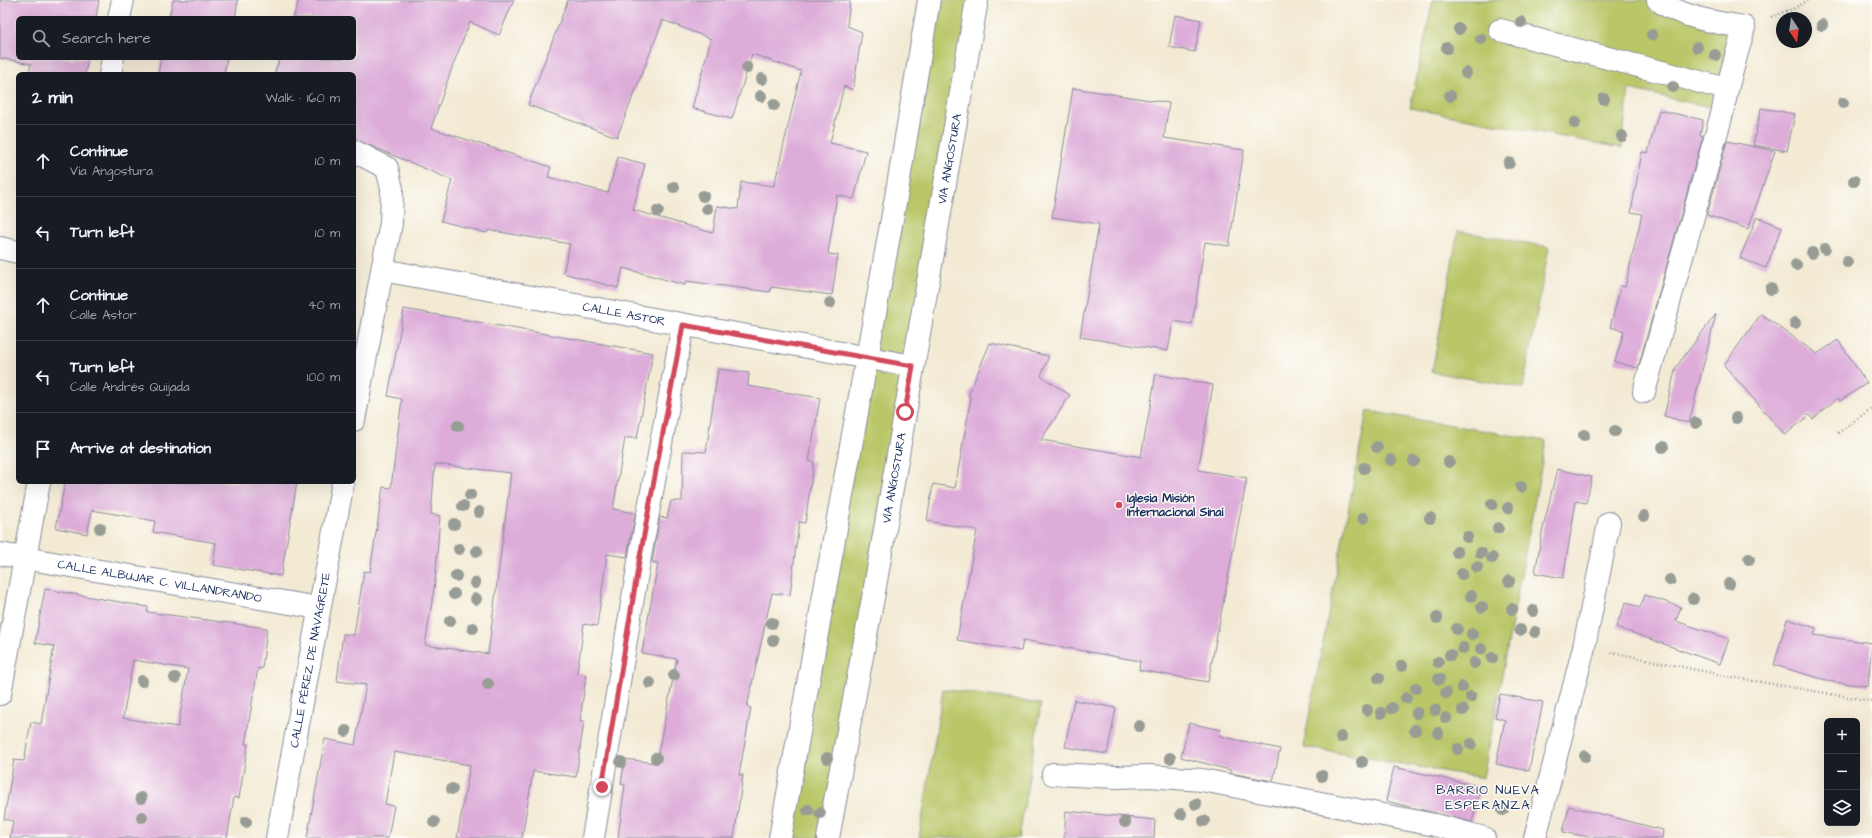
<!DOCTYPE html>
<meta charset="utf-8">
<style>
body{margin:0;font-family:"Architects Daughter",sans-serif;background:#20242c;color:#f1f3f6}
.controls{position:absolute;right:12px;bottom:12px;display:grid;overflow:hidden;border-radius:6px;box-shadow:0 4px 16px #0002}
.controls button{width:36px;height:36px;display:grid;place-items:center;padding:0;border:0;border-bottom:1px solid #363941;background:#171b24;color:#f1f3f6;font:20px sans-serif}
.compass{position:absolute;left:1776px;top:12px;width:36px;height:36px;border-radius:50%;background:#171b24;box-shadow:0 4px 16px #0002;rotate:167deg}
.stop{position:absolute;width:12px;height:12px;margin:-9px;border:3px solid #d1495b;border-radius:50%;background:#fff}
.stop.end{background:#d1495b;border-color:#fff;box-shadow:0 1px 4px #0008}
.list{margin:0;padding:0;list-style:none}
h2{display:flex;justify-content:space-between;align-items:center;height:52px;margin:0;padding:0 16px;font-size:17px}
h2 small{font-size:13px;font-weight:400;color:#9ea1a6}
.list li{display:grid;grid-template-columns:26px 1fr auto;gap:12px;align-items:center;box-sizing:border-box;height:72px;padding:0 16px;border-top:1px solid #363941}
.list b{display:block;font-size:15px;white-space:nowrap}
.list p{margin:0;font-size:13px;white-space:nowrap;color:#9ea1a6}
.list em{font-size:13px;font-style:normal;color:#9ea1a6}
.icon{flex:none;width:22px;height:22px;fill:none;stroke:currentColor;stroke-width:2;stroke-linecap:round;stroke-linejoin:round}
.map{position:relative;flex:none;width:1872px;height:838px;overflow:hidden}
.search{position:absolute;background:#171b24;box-shadow:0 4px 16px #0002;left:16px;top:16px;width:340px;height:44px;display:flex;align-items:center;gap:10px;box-sizing:border-box;padding:0 14px;border-radius:6px;color:#9ea1a6;font-size:15px}
.panel{position:absolute;background:#171b24;box-shadow:0 4px 16px #0002;left:16px;top:72px;width:340px;height:412px;border-radius:6px}
.map>svg:first-child{display:block}
.green{fill:#bac668;stroke:#6a7a63}
.building{fill:#ddacd9;fill-rule:evenodd}
.lines{fill:none;stroke-linecap:round;stroke-linejoin:round}
.street-casing{stroke:#878c99;stroke-width:24}
.path{stroke:#878c99;stroke-width:2.5;stroke-dasharray:1 3;stroke-linecap:butt}
.street{stroke:#fff;stroke-width:22}
.tree{fill:#979c95}
.route{stroke:#d1495b;stroke-width:5}
.poi-dot{fill:#d1495b;stroke:#fdfcf7;stroke-width:1.5}
.labels{text-anchor:middle;dominant-baseline:central;stroke-width:3;stroke-linejoin:round;paint-order:stroke}
.street-label{font-size:12px;fill:#1b2f5e;stroke:#fdfcf7}
.poi-label{font-size:12px;font-weight:bold;fill:#1b2f5e;stroke:#fdfcf7;text-anchor:start}
.neighbourhood-label{font-size:13px;letter-spacing:1px;fill:#1b2f5e;stroke:#fdfcf7}
</style>
<div class="map">
<svg width="1872" height="838" viewBox="0 0 1872 838">
<rect width="100%" height="100%" fill="#fdfcf7"/>
<filter id="ink" filterUnits="userSpaceOnUse"><feTurbulence type="fractalNoise" baseFrequency=".025" numOctaves="2"/><feDisplacementMap in="SourceGraphic" scale="8" xChannelSelector="R" yChannelSelector="G"/><feConvolveMatrix kernelMatrix="1 2 1 2 8 2 1 2 1" color-interpolation-filters="sRGB"/></filter>
<filter id="wash" filterUnits="userSpaceOnUse"><feTurbulence type="fractalNoise" baseFrequency=".012" numOctaves="4" result="noise"/><feDisplacementMap in="SourceGraphic" scale="16" xChannelSelector="R" yChannelSelector="G"/><feGaussianBlur stdDeviation="0.9" result="paint"/><feColorMatrix in="noise" values="0 0 0 0 0 0 0 0 0 0 0 0 0 0 0 0 0 1.4 0 .05"/><feComposite in="paint" operator="in"/></filter>
<g filter="url(#wash)">
<rect width="100%" height="100%" fill="#f3ead4"/>
<path class="green" d="M929 0H977L829 838H780Z
M1433 0H1658L1744 27 1723 110 1629 89 1622 148 1410 108Z
M1458 231 1549 247 1523 388 1432 372Z
M1367 411 1546 441 1483 778 1304 747 1306 732Z
M943 689 1041 704 1019 838H919Z"/>
<g id="blocks">
<path class="building" d="M0 0H99L96 18H18V58H88L85 74H29L31 64 0 58Z
M173 0H238L235 18H169Z
M299 0H514L499 35 470 22 453 65 431 128 551 167 548 177 608 193 618 157 645 164 633 210 713 233 717 206 738 209 741 182 774 186 801 71 752 54 732 119 692 108 711 39 663 20 617 137 528 105 568 0H850L847 26 862 32 853 90 844 86 830 143 866 151 854 199 837 195 828 254 838 255 832 295 771 287 770 292 686 281 685 285 623 268 618 288 563 273 570 244 488 230 487 233 441 221 452 180 354 139V74H274L280 58H354V18H293Z
M1175 15 1201 20 1195 52 1169 47Z
M161 58H227L224 74H158Z
M1073 88 1169 103 1164 138 1244 150 1229 246 1205 242 1192 324 1173 321 1168 351 1080 337 1099 224 1052 217Z
M1761 108 1795 114 1787 151 1753 145Z
M1659 110 1703 120 1700 135 1703 136 1638 368 1615 362 1624 331 1610 327 1621 286 1625 287 1642 214 1631 212 1642 152 1648 153Z
M1727 141 1775 151 1748 229 1707 215Z
M1757 217 1782 227 1766 268 1740 258Z
M404 309 653 353 637 438H625L613 509 635 513 627 557 607 554 597 626 584 624 577 673 586 675 580 721H584L576 777 533 771 522 838H457L470 765 394 752 385 804 394 806 388 838H307L325 739 355 745 366 685 337 681 343 634 354 635 364 571 370 572 383 487 391 488 402 399 388 396ZM435 464 511 473 488 654 425 645 435 582 440 516 431 514Z
M1716 314 1689 423 1664 416 1676 367Z
M1761 314 1817 354 1838 340 1867 383 1840 401 1838 398 1813 419 1809 415 1785 435 1724 365Z
M990 343 1049 356 1041 376 1070 395 1041 440 1141 457 1156 374 1213 385 1198 470 1247 478 1208 682 1139 670 1140 661 1023 640 1021 651 957 640 977 530 927 521 933 484 955 488 971 398 968 396Z
M718 369 749 373 748 386 820 398 809 461 814 462 805 523 799 522 790 595 772 593 747 707 751 708 739 775H743L734 838H618L625 785 621 784 625 759 656 763 677 659 642 653 658 563 652 562 660 517 667 518 671 501H682L683 451 706 452Z
M1557 469 1592 477 1586 503 1576 501 1563 578 1535 573 1542 533Z
M65 482H297L281 576 213 565 216 543 153 532 155 521 92 510 87 534 56 528Z
M45 589 148 607 147 612 267 628 262 669 258 668 245 744H248L239 798 234 797 227 838H10L13 821 4 819 14 760 24 761 31 722 41 724 54 646 35 643ZM133 660 188 669 178 727 123 718Z
M1645 595 1681 607 1676 621 1729 639 1720 664 1616 627 1626 602 1640 608Z
M1787 619 1816 628 1814 635 1872 643 1868 686 1833 682 1774 665Z
M1500 694 1543 702 1529 771 1496 764 1505 720 1495 717Z
M1074 700 1116 708 1107 754 1065 747Z
M1189 723 1221 730 1220 736 1280 749 1273 781 1230 773V770L1181 757Z
M1394 767 1481 787 1472 822 1386 801Z
M1569 806 1663 830 1662 838H1594L1563 832Z
M1066 811 1155 820 1154 838H1064Z"/>
</g>
</g>
<g filter="url(#ink)">
<use href="#blocks" fill-opacity="0" stroke="#878c99" stroke-width="1"/>
<g class="lines">
<defs>
<g id="street">
<path d="M119 18 123 0"/>
<path d="M1500 30 1727 89"/>
<path d="M110 74 113 58"/>
<path d="M354 151 387 168 392 189 391 223 354 420"/>
<path d="M0 248 18 252"/>
<path id="s1" d="M382 270 913 366"/>
<path d="M1644 392 1723 110 1727 89 1744 27C1717 23 1680 17 1658 0"/>
<path id="s2" d="M0 554 319 608"/>
<path d="M0 694 39 482"/>
<path d="M1053 774 1117 777 1149 776 1202 780 1435 825 1484 838"/>
<path id="s3" d="M277 838 343 482"/>
<path d="M593 838 639 562 683 325"/>
<path d="M780 838 896 197 929 0"/>
<path id="s4" d="M828 838 873 598 977 0"/>
<path d="M1535 838 1584 647 1609 523"/>
</g>
</defs>
<use href="#street" class="street-casing"/>
<path class="path" d="M1771 17 1795 8 1808 0
M1838 433 1872 408
M1611 652 1726 676 1872 701"/>
<use href="#street" class="street"/>
</g>
<g class="tree">
<circle cx="1521" cy="22" r="6"/>
<circle cx="1822" cy="25" r="6"/>
<circle cx="1459" cy="29" r="6"/>
<circle cx="1652" cy="35" r="6"/>
<circle cx="1481" cy="39" r="6"/>
<circle cx="1697" cy="47" r="6"/>
<circle cx="1447" cy="48" r="6"/>
<circle cx="1715" cy="55" r="6"/>
<circle cx="747" cy="68" r="6"/>
<circle cx="1466" cy="73" r="6"/>
<circle cx="762" cy="79" r="6"/>
<circle cx="1673" cy="87" r="6"/>
<circle cx="761" cy="96" r="6"/>
<circle cx="1450" cy="96" r="6"/>
<circle cx="1604" cy="99" r="6"/>
<circle cx="1843" cy="103" r="6"/>
<circle cx="774" cy="105" r="6"/>
<circle cx="1575" cy="123" r="6"/>
<circle cx="1622" cy="136" r="6"/>
<circle cx="1509" cy="163" r="6"/>
<circle cx="1854" cy="181" r="6"/>
<circle cx="674" cy="187" r="6"/>
<circle cx="703" cy="196" r="6"/>
<circle cx="707" cy="209" r="6"/>
<circle cx="658" cy="211" r="6"/>
<circle cx="1825" cy="249" r="6"/>
<circle cx="1812" cy="253" r="6"/>
<circle cx="1847" cy="262" r="6"/>
<circle cx="1796" cy="265" r="6"/>
<circle cx="1771" cy="289" r="6"/>
<circle cx="830" cy="303" r="6"/>
<circle cx="1795" cy="323" r="6"/>
<circle cx="1736" cy="418" r="6"/>
<circle cx="1696" cy="423" r="6"/>
<circle cx="458" cy="426" r="6"/>
<circle cx="1615" cy="431" r="6"/>
<circle cx="1584" cy="435" r="6"/>
<circle cx="1377" cy="447" r="6"/>
<circle cx="1663" cy="447" r="6"/>
<circle cx="1391" cy="460" r="6"/>
<circle cx="1414" cy="461" r="6"/>
<circle cx="1449" cy="462" r="6"/>
<circle cx="1364" cy="468" r="6"/>
<circle cx="1521" cy="487" r="6"/>
<circle cx="470" cy="495" r="6"/>
<circle cx="1492" cy="504" r="6"/>
<circle cx="463" cy="506" r="6"/>
<circle cx="1508" cy="508" r="6"/>
<circle cx="479" cy="512" r="6"/>
<circle cx="1644" cy="516" r="6"/>
<circle cx="1363" cy="518" r="6"/>
<circle cx="1430" cy="518" r="6"/>
<circle cx="454" cy="524" r="6"/>
<circle cx="100" cy="528" r="6"/>
<circle cx="1498" cy="528" r="6"/>
<circle cx="1467" cy="537" r="6"/>
<circle cx="459" cy="549" r="6"/>
<circle cx="477" cy="551" r="6"/>
<circle cx="1457" cy="552" r="6"/>
<circle cx="1481" cy="553" r="6"/>
<circle cx="1492" cy="558" r="6"/>
<circle cx="1749" cy="559" r="6"/>
<circle cx="1477" cy="567" r="6"/>
<circle cx="1462" cy="574" r="6"/>
<circle cx="456" cy="576" r="6"/>
<circle cx="1670" cy="580" r="6"/>
<circle cx="1509" cy="581" r="6"/>
<circle cx="475" cy="583" r="6"/>
<circle cx="1729" cy="584" r="6"/>
<circle cx="454" cy="594" r="6"/>
<circle cx="1471" cy="596" r="6"/>
<circle cx="476" cy="599" r="6"/>
<circle cx="1693" cy="599" r="6"/>
<circle cx="1482" cy="607" r="6"/>
<circle cx="1512" cy="609" r="6"/>
<circle cx="1533" cy="611" r="6"/>
<circle cx="1437" cy="618" r="6"/>
<circle cx="450" cy="621" r="6"/>
<circle cx="772" cy="623" r="6"/>
<circle cx="473" cy="628" r="6"/>
<circle cx="1457" cy="629" r="6"/>
<circle cx="1520" cy="630" r="6"/>
<circle cx="1535" cy="632" r="6"/>
<circle cx="1472" cy="634" r="6"/>
<circle cx="773" cy="640" r="6"/>
<circle cx="1463" cy="648" r="6"/>
<circle cx="1481" cy="649" r="6"/>
<circle cx="1450" cy="655" r="6"/>
<circle cx="1492" cy="658" r="6"/>
<circle cx="1438" cy="662" r="6"/>
<circle cx="1474" cy="663" r="6"/>
<circle cx="1402" cy="666" r="6"/>
<circle cx="674" cy="675" r="6"/>
<circle cx="175" cy="678" r="6"/>
<circle cx="1379" cy="678" r="6"/>
<circle cx="1439" cy="679" r="6"/>
<circle cx="142" cy="681" r="6"/>
<circle cx="650" cy="683" r="6"/>
<circle cx="488" cy="684" r="6"/>
<circle cx="1462" cy="687" r="6"/>
<circle cx="1416" cy="688" r="6"/>
<circle cx="1446" cy="693" r="6"/>
<circle cx="1471" cy="697" r="6"/>
<circle cx="1406" cy="698" r="6"/>
<circle cx="1392" cy="708" r="6"/>
<circle cx="1367" cy="710" r="6"/>
<circle cx="1435" cy="710" r="6"/>
<circle cx="1463" cy="710" r="6"/>
<circle cx="1381" cy="713" r="6"/>
<circle cx="1417" cy="713" r="6"/>
<circle cx="1446" cy="718" r="6"/>
<circle cx="1139" cy="726" r="6"/>
<circle cx="1415" cy="730" r="6"/>
<circle cx="346" cy="731" r="6"/>
<circle cx="1438" cy="733" r="6"/>
<circle cx="1341" cy="737" r="6"/>
<circle cx="1471" cy="744" r="6"/>
<circle cx="1458" cy="749" r="6"/>
<circle cx="1585" cy="756" r="6"/>
<circle cx="656" cy="758" r="6"/>
<circle cx="827" cy="758" r="6"/>
<circle cx="1170" cy="758" r="6"/>
<circle cx="621" cy="762" r="6"/>
<circle cx="1362" cy="762" r="6"/>
<circle cx="1322" cy="776" r="6"/>
<circle cx="452" cy="789" r="6"/>
<circle cx="141" cy="798" r="6"/>
<circle cx="1196" cy="804" r="6"/>
<circle cx="808" cy="810" r="6"/>
<circle cx="1503" cy="810" r="6"/>
<circle cx="820" cy="813" r="6"/>
<circle cx="1181" cy="814" r="6"/>
<circle cx="142" cy="817" r="6"/>
<circle cx="1204" cy="821" r="6"/>
<circle cx="246" cy="822" r="6"/>
<circle cx="434" cy="822" r="6"/>
<circle cx="1125" cy="822" r="6"/>
</g>
</g>
<g class="lines" filter="url(#ink)">
<path class="route" d="M602 787 639 562 683 325 913 366 905 412"/>
</g>
<circle class="poi-dot" cx="1119" cy="505" r="4"/>
<g class="labels">
<g class="street-label">
<text stroke="none"><textPath href="#s4" startOffset="690">VÍA ANGOSTURA</textPath></text>
<text stroke="none"><textPath href="#s1" startOffset="246">CALLE ASTOR</textPath></text>
<text stroke="none"><textPath href="#s4" startOffset="366">VÍA ANGOSTURA</textPath></text>
<text stroke="none"><textPath href="#s2" startOffset="162">CALLE ALBUJAR C. VILLANDRANDO</textPath></text>
<text stroke="none"><textPath href="#s3" startOffset="181">CALLE PÉREZ DE NAVAGRETE</textPath></text>
</g>
<g class="poi-label">
<text x="1127" y="498">Iglesia Misión<tspan x="1127" dy="14">Internacional Sinaí</tspan></text>
</g>
<g class="neighbourhood-label">
<text x="1488" y="790">BARRIO NUEVA<tspan x="1488" dy="15">ESPERANZA</tspan></text>
</g>
</g>
</svg>
<div class="controls">
<button>+</button>
<button>−</button>
<button><svg class="icon" aria-label="layers" viewBox="0 0 24 24"><path d="M12 4l9 5-9 5-9-5zM3 14l9 5 9-5"/></svg></button>
</div>
<svg class="compass" viewBox="-18 -18 36 36"><path d="M0-13l5 13h-10z" fill="#e53935"/><path d="M0 13l5-13h-10z" fill="#9ea1a6"/></svg>
<div class="stop" style="left:905px;top:412px"></div>
<div class="stop end" style="left:602px;top:787px"></div>
<div class="search"><svg class="icon" aria-label="search" viewBox="0 0 24 24"><circle cx="10" cy="10" r="6"/><path d="M15 15l6 6"/></svg>Search here</div>
<section class="panel">
<h2>2 min<small>Walk · 160 m</small></h2>
<ul class="list">
<li><svg class="icon" aria-label="ahead" viewBox="0 0 24 24"><path d="M12 20V5M6 11l6-6 6 6"/></svg><div><b>Continue</b><p>Vía Angostura</p></div><em>10 m</em></li>
<li><svg class="icon" aria-label="left" viewBox="0 0 24 24"><path d="M17 20v-9H6M10 6l-5 5 5 5"/></svg><div><b>Turn left</b></div><em>10 m</em></li>
<li><svg class="icon" aria-label="ahead" viewBox="0 0 24 24"><path d="M12 20V5M6 11l6-6 6 6"/></svg><div><b>Continue</b><p>Calle Astor</p></div><em>40 m</em></li>
<li><svg class="icon" aria-label="left" viewBox="0 0 24 24"><path d="M17 20v-9H6M10 6l-5 5 5 5"/></svg><div><b>Turn left</b><p>Calle Andrés Quijada</p></div><em>100 m</em></li>
<li><svg class="icon" aria-label="arrive" viewBox="0 0 24 24"><path d="M6 21V4h12l-3 4 3 4H6"/></svg><div><b>Arrive at destination</b></div></li>
</ul>
</section>
</div>
